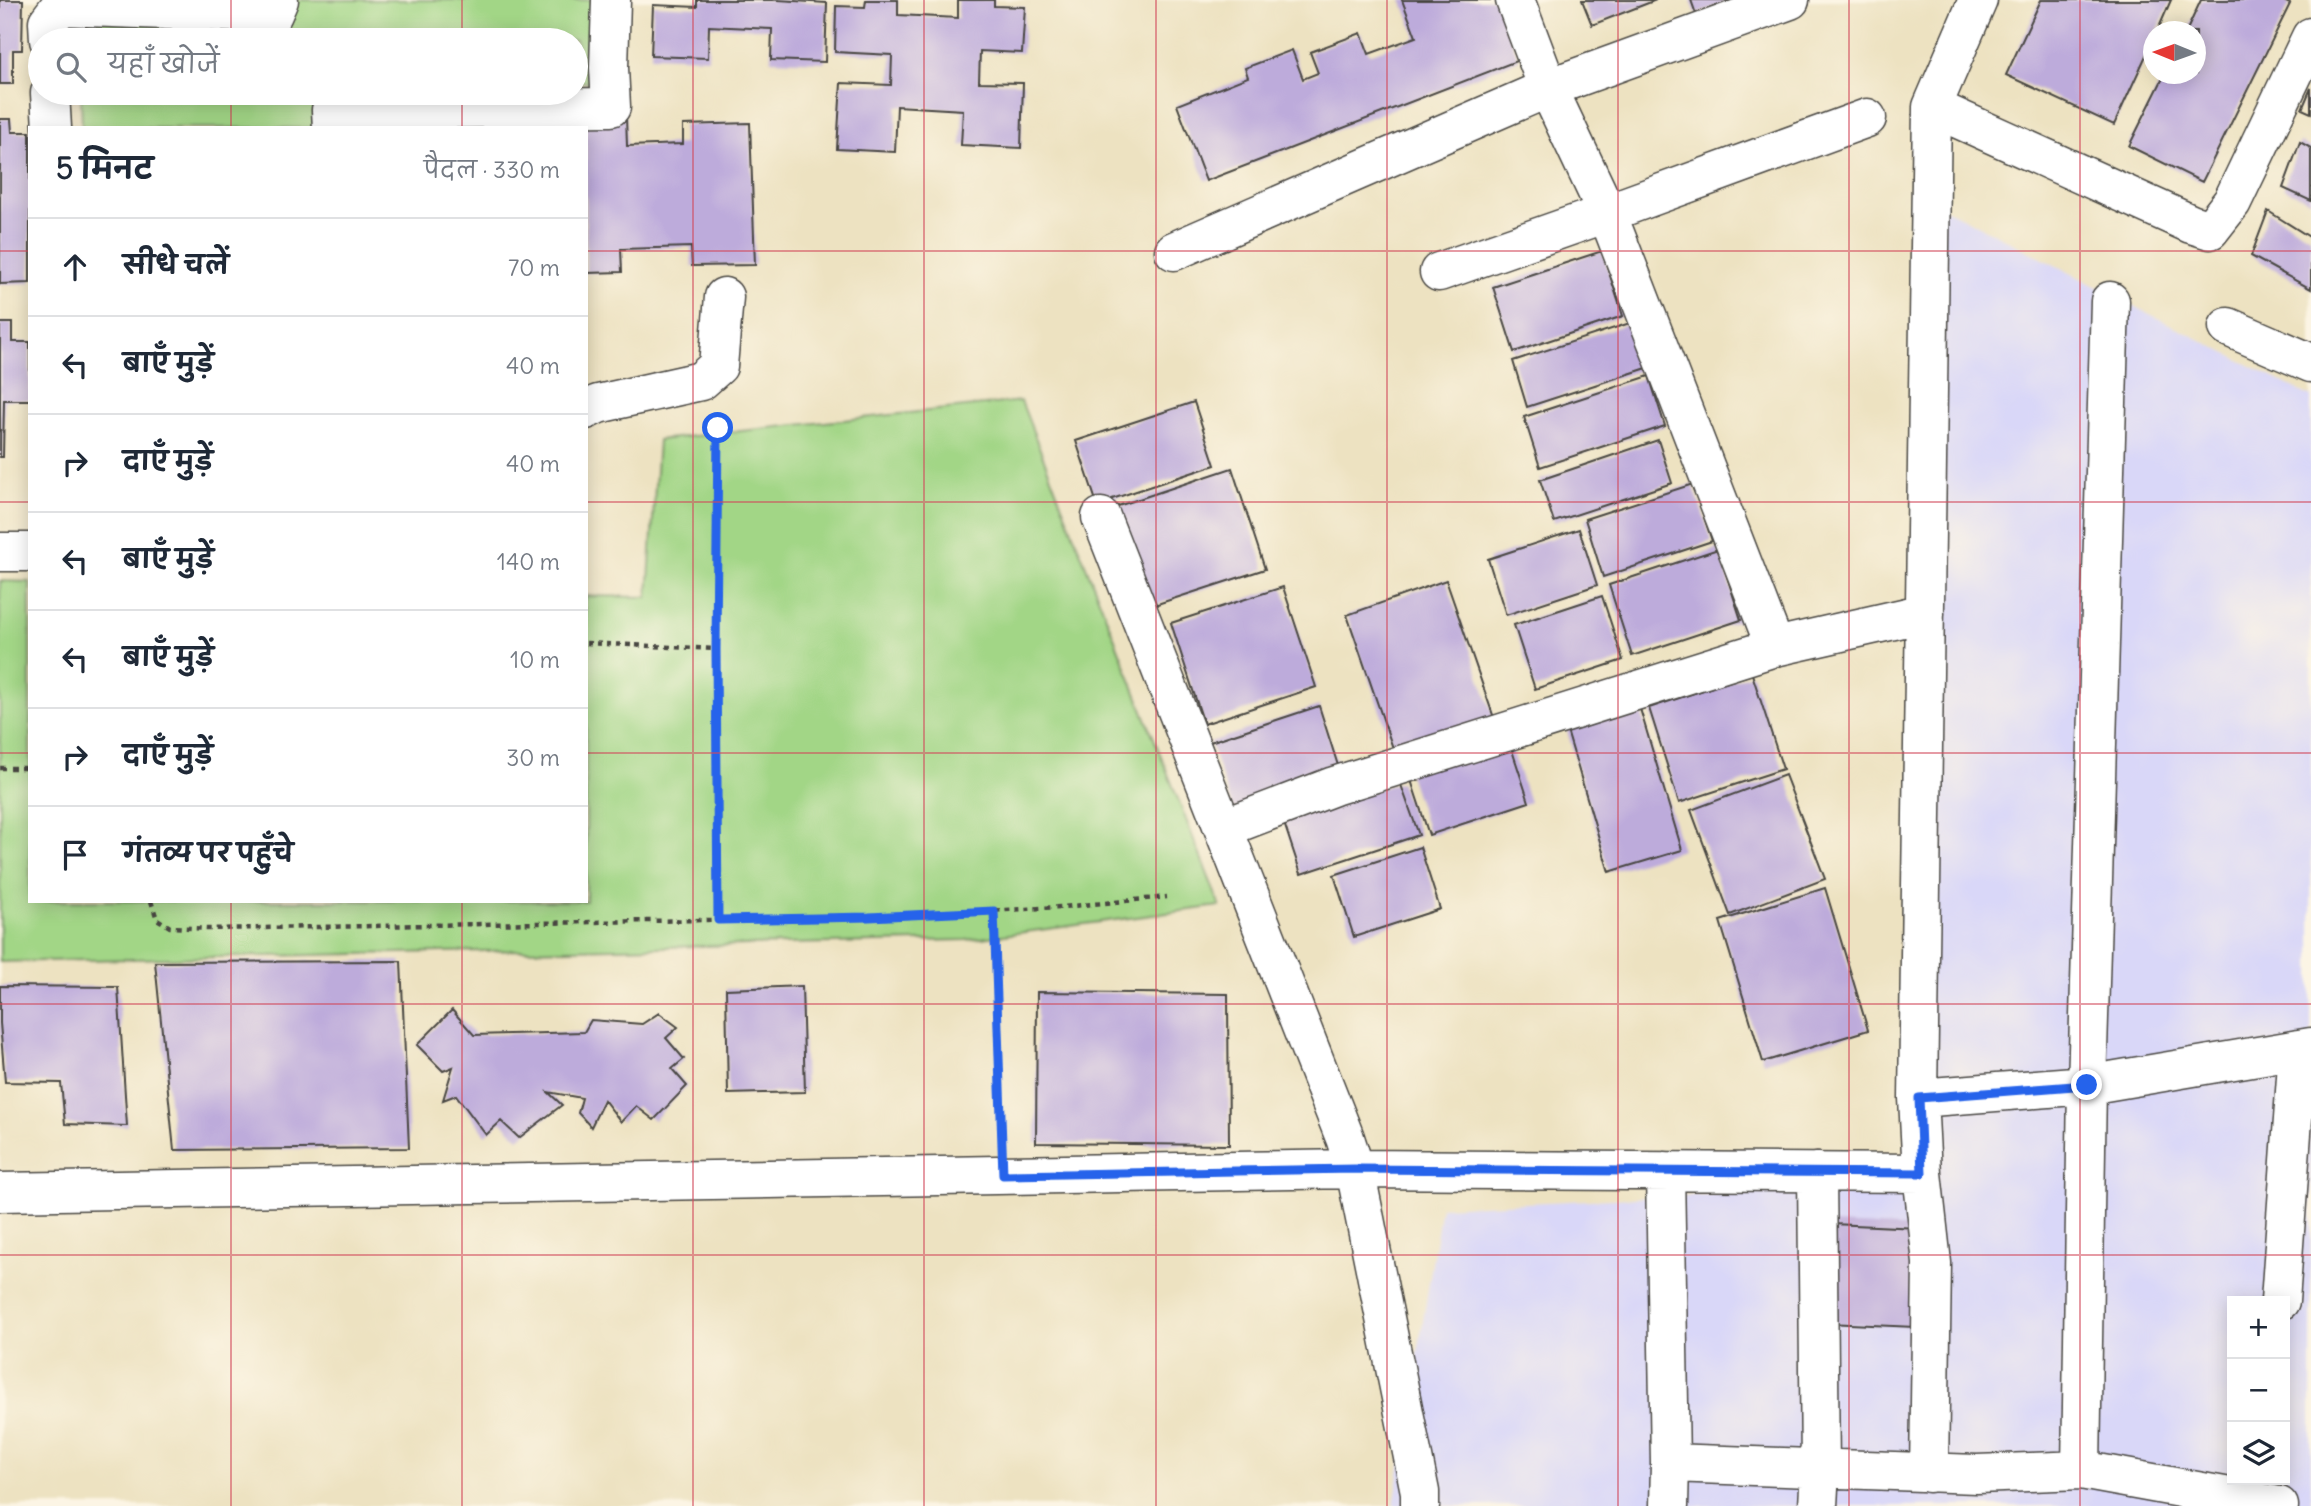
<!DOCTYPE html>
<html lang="hi">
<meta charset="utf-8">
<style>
body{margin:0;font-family:Delius,"Playpen Sans Deva",sans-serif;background:#f2f2f3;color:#1f2937}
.controls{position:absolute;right:21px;bottom:21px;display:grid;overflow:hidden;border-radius:0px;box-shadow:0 4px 18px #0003}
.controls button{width:63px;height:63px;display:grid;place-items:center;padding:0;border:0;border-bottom:2px solid #e0e1e3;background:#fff;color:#1f2937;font:35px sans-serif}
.compass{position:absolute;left:2143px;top:21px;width:63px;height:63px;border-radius:50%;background:#fff;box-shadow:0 4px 18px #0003;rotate:271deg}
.stop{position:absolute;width:21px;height:21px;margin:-16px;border:5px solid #2563eb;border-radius:50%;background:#fff}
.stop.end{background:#2563eb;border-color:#fff;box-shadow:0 2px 7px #0008}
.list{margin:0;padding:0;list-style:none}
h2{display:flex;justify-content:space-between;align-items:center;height:91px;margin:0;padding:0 28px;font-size:30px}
h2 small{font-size:23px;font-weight:400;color:#747a83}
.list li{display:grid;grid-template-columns:46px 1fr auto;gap:21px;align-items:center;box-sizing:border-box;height:98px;padding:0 28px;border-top:2px solid #e0e1e3}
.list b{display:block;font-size:26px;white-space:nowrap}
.list em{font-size:23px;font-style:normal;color:#747a83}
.icon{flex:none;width:38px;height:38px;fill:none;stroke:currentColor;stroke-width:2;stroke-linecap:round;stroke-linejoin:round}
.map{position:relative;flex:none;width:2311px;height:1506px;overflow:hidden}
.search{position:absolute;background:#fff;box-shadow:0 4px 18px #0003;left:28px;top:28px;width:560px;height:77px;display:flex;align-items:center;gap:18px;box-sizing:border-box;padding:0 24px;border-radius:38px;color:#747a83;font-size:26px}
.panel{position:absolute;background:#fff;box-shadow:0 4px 18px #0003;left:28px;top:126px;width:560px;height:777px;border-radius:0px}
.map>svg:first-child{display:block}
.built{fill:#d9d7f8;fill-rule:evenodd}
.green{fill:#a2d686;stroke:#668058;stroke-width:2}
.building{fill:#bdabdb}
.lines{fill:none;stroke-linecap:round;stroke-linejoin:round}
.minor-casing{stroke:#484642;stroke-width:41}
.path{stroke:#484642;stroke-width:4.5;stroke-dasharray:5 5;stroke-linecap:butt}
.minor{stroke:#fff;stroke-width:38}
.route{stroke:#2563eb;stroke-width:9}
.grid{fill:none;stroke:#d1495b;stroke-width:2;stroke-opacity:0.55}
</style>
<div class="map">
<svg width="2311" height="1506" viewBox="0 0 2311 1506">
<rect width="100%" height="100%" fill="#fcf5e5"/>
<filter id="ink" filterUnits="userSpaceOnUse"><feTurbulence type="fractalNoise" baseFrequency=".0143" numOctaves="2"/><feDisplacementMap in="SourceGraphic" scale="14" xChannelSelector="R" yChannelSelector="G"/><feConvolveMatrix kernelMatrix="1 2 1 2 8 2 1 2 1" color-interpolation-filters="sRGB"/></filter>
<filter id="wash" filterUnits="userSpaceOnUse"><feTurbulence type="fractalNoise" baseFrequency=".00686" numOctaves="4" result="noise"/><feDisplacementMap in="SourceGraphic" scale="28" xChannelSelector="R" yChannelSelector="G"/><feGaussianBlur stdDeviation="1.57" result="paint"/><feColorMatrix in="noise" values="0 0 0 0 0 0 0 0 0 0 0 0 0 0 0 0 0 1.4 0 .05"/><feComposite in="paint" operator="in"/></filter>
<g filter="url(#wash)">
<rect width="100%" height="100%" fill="#ede2c1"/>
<path class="built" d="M1915 193 2311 397V1506H1394L1441 1207 1921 1185ZM2232 1301H2285V1480H2232Z"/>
<path class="green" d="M80 0H620L619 82H576V40H81Z
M81 93H313L315 128H82Z
M1021 401 1220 906 966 940 0 962V581L30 582V901H586V596L648 597 658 440Z"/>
<g id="blocks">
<path class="building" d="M0 0H23L22 50H13V84H0Z
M697 0H778L827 3 825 62 771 60 772 29 709 26 708 58 651 56 653 5 697 7Z
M866 0H898V15L958 18V0H994V6L1025 7 1022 53 980 51 979 82 1023 83 1021 148 961 145 963 110 897 106 895 152 837 149 841 83 891 85 892 55 835 52 836 6 865 7Z
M1402 0H1496L1519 60 1206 181 1177 105 1248 77 1245 68 1292 50 1303 79 1318 73 1310 52 1361 33 1369 54 1416 37Z
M1582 0H1656L1592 25Z
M1691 0H1732L1696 14Z
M2041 0H2171L2157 32H2154V38L2114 125 2006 75Z
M2201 0H2282L2290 4 2202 182 2129 146 2165 74H2196V32H2186Z
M2311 88V113L2302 109Z
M626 116 627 146 683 144V125L750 123 755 265 692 266 691 247 621 249 622 272 586 273V128H510V119Z
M0 119H11L12 132H30V283L0 284Z
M2300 142 2311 148V201L2283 188Z
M2268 211 2311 238V289L2251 256Z
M1602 251 1623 316 1514 352 1493 287Z
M1633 322 1647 368 1527 407 1513 361Z
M0 323H12V342H30V400H4L3 457H0Z
M1649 376 1665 426 1540 467 1524 417Z
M1194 402 1215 465 1097 504 1076 441Z
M1658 440 1672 483 1554 522 1540 480Z
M1232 468 1265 569 1142 609 1109 509Z
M1693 484 1712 541 1603 577 1585 519Z
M1579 529 1597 585 1506 615 1488 559Z
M1718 549 1741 620 1632 656 1609 585Z
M1446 580 1494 718 1395 754 1347 615Z
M1283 587 1316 687 1204 724 1171 623Z
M1602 596 1623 660 1535 689 1514 625Z
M1752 674 1783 769 1679 803 1649 708Z
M1638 702 1682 850 1609 872 1565 724Z
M1319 706 1341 775 1233 810 1210 742Z
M1508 738 1529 802 1429 835 1408 771Z
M1785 775 1825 879 1730 915 1691 810Z
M1400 782 1419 835 1301 874 1283 820Z
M1420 847 1440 909 1354 937 1334 875Z
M1825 888 1868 1030 1763 1062 1720 921Z
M401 961 409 1148 174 1150 155 962Z
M0 986 118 987 127 1126 65 1124 61 1083 5 1082 0 1023Z
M802 986 805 1092 728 1094 726 989Z
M1037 992 1228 994 1229 1145 1036 1143Z
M452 1010 474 1035 584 1032 591 1020 642 1024 659 1013 678 1027 666 1038 684 1059 672 1069 687 1086 654 1120 636 1106 621 1122 604 1100 591 1127 578 1113 582 1098 548 1092 562 1105 519 1138 501 1121 486 1135 456 1095 443 1100 453 1067 443 1071 417 1045Z
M1832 1224 1918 1228 1915 1327 1828 1323Z"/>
</g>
</g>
<g filter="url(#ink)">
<use href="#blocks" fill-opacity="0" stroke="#484642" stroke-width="2"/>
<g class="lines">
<defs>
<path id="minor" d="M1515 0 1548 88 1607 213 1775 647
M49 40 48 22 60 6 273 14 279 0
M50 93 52 128
M1932 107 2191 224 2210 230 2232 202 2311 37
M332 128 331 110 611 107 609 68 611 0
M1174 251 1548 88 1790 0
M1439 272 1607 213 1867 118
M2228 327 2311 363
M586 410 598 404 701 381 718 366 724 297
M1101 517 1345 1138 1355 1169 1420 1492V1506
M0 552H30
M1224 828 1334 786 1775 647 1925 613
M1918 1098 2087 1085 2311 1047
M1665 1171 1670 1463
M1817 1172 1820 1469 1818 1506
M1922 1173 1932 1263 1929 1473
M0 1192 1355 1169 1922 1173 1918 1098 1932 107 1978 0
M2280 1301 2298 1049
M2081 1470 2087 1085 2110 301
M1669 1506 1670 1463 1977 1474 2081 1470 2279 1506"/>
</defs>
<use href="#minor" class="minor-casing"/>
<path class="path" d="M718 428 716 649 718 920
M586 643 716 649
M0 768H30
M151 901 157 919 170 927 208 929 869 917 1062 907 1167 897
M994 911 1002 1133"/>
<use href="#minor" class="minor"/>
</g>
</g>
<g class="lines" filter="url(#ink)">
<path class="route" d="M718 428 716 649 718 920 869 917 994 911 1003 1175 1355 1169 1922 1173 1919 1098 2087 1085"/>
</g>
<path class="grid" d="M231 0V40M462 0V40M693 0V1506M924 0V1506M1156 0V1506M1387 0V1506M1618 0V1506M1849 0V1506M2080 0V1506M231 93V128M462 93V128M0 251H30M586 251H2311M0 502H30M586 502H2311M0 753H30M586 753H2311M231 901V1506M462 901V1506M0 1004H2311M0 1255H2311"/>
</svg>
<div class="controls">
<button>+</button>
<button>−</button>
<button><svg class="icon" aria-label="layers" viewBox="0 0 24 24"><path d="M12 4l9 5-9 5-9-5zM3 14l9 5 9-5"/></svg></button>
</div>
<svg class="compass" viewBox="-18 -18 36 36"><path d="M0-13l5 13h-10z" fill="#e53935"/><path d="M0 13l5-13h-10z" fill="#747a83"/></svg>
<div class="stop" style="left:718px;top:428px"></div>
<div class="stop end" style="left:2087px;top:1085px"></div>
<div class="search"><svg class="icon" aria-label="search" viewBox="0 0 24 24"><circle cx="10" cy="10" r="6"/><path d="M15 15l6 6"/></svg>यहाँ खोजें</div>
<section class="panel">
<h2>5 मिनट<small>पैदल · 330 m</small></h2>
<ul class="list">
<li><svg class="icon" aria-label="ahead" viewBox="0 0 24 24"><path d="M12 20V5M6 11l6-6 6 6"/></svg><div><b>सीधे चलें</b></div><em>70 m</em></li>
<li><svg class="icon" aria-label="left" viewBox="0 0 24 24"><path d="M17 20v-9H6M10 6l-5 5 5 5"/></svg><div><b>बाएँ मुड़ें</b></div><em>40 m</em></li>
<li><svg class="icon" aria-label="right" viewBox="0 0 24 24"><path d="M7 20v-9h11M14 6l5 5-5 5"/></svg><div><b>दाएँ मुड़ें</b></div><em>40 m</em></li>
<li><svg class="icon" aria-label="left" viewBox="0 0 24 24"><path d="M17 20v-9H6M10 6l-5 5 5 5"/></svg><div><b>बाएँ मुड़ें</b></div><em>140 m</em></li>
<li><svg class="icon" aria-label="left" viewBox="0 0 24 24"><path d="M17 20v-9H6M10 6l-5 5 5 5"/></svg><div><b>बाएँ मुड़ें</b></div><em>10 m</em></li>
<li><svg class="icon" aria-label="right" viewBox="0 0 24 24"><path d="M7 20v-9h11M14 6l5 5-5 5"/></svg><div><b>दाएँ मुड़ें</b></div><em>30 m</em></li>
<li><svg class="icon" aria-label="arrive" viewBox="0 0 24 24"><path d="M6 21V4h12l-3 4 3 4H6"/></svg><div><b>गंतव्य पर पहुँचे</b></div></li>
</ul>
</section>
</div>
